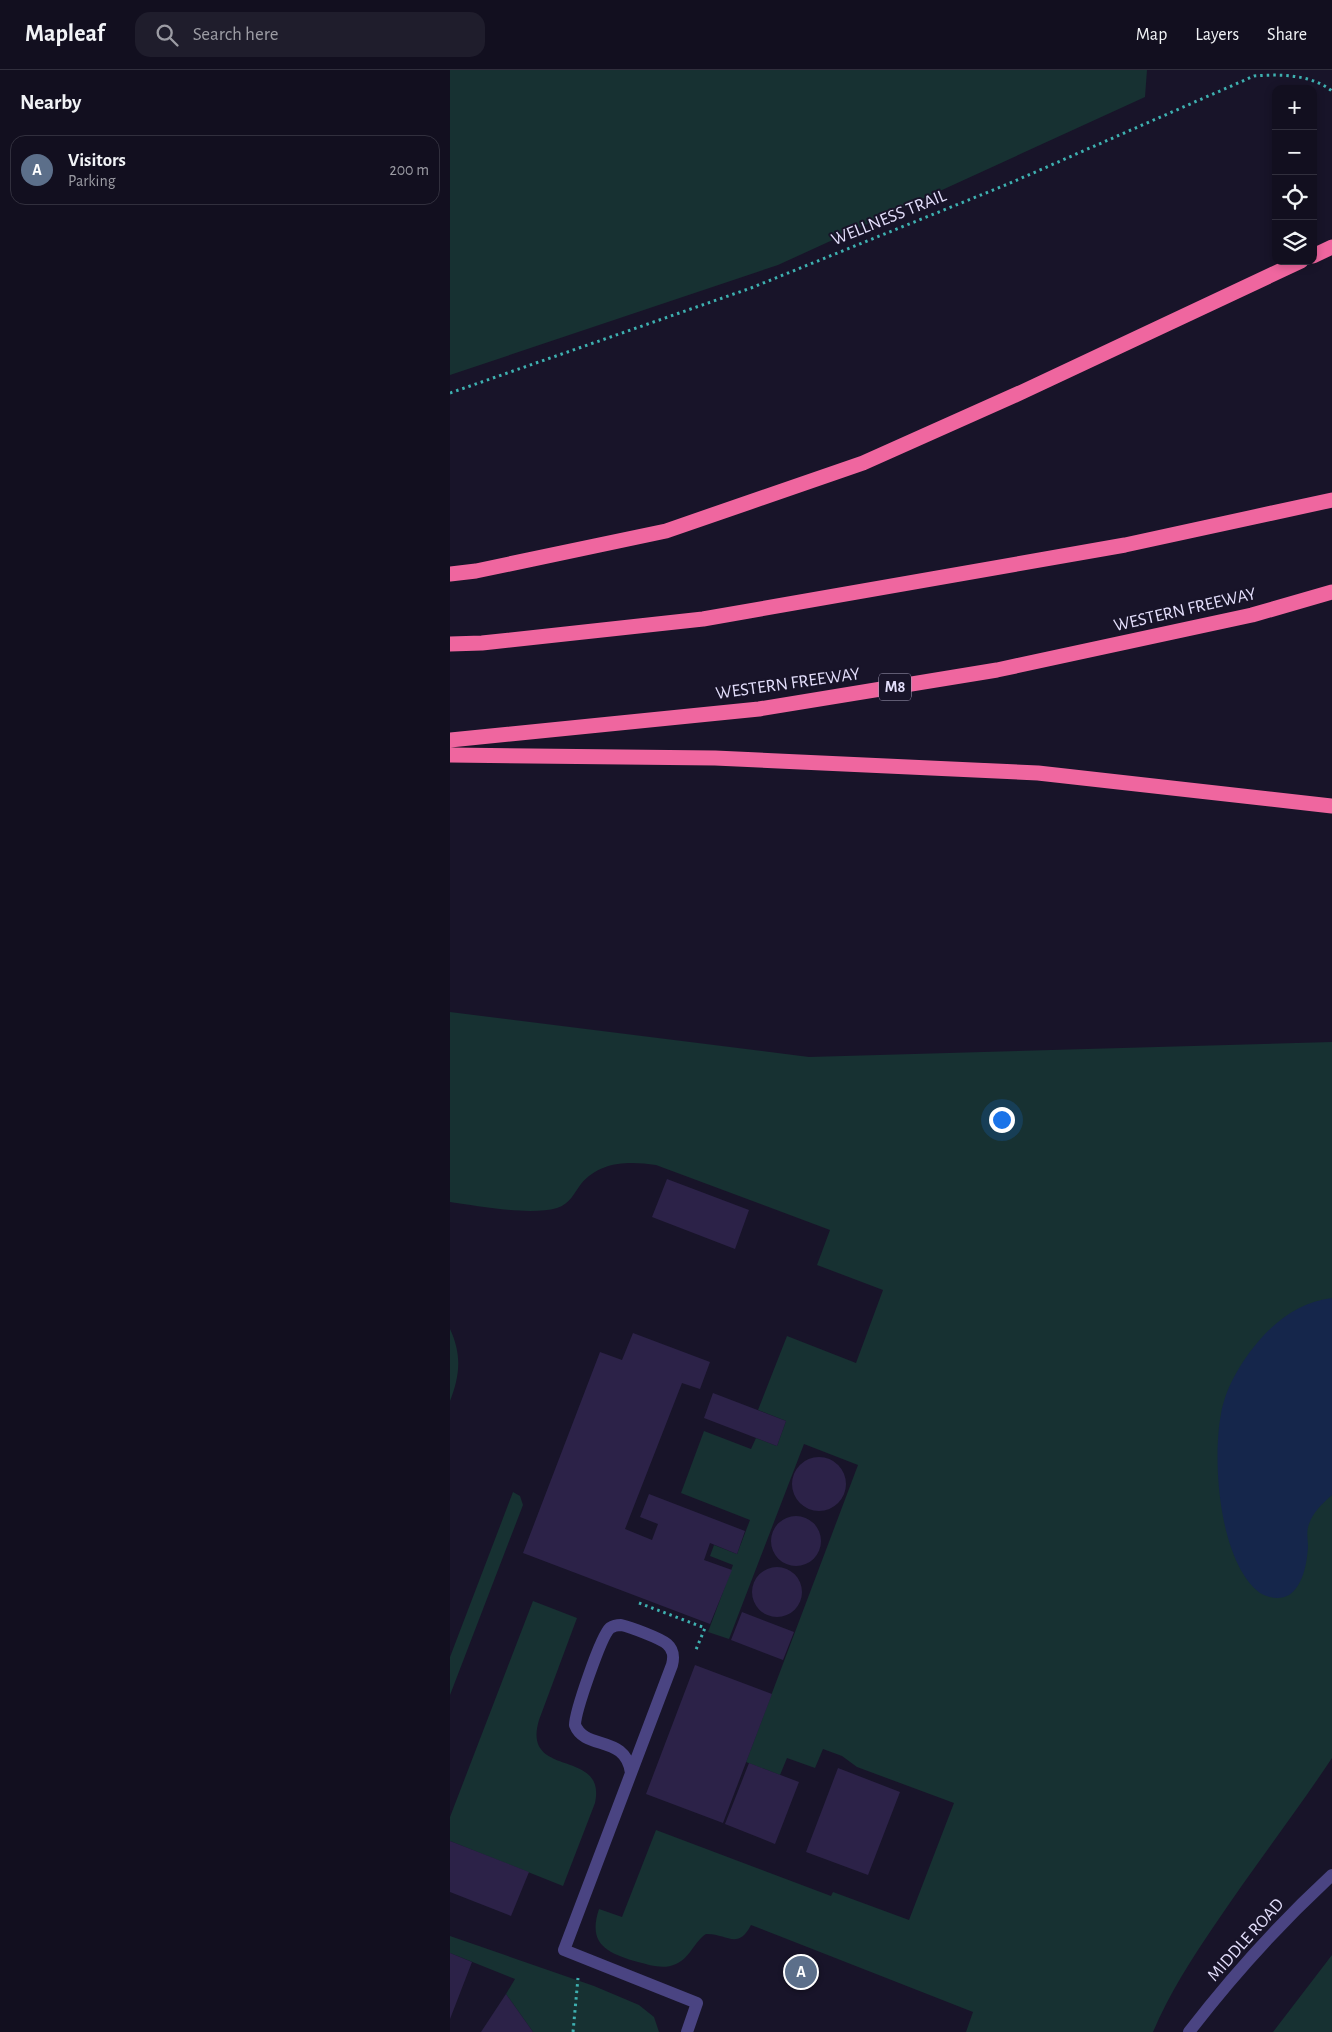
<!DOCTYPE html>
<meta charset="utf-8">
<style>
body{margin:0;font-family:"Alegreya Sans",sans-serif;background:#1f1d2c;color:#f1f3f6}
.controls{position:absolute;right:15px;top:15px;display:grid;overflow:hidden;border-radius:10px;box-shadow:0 2px 8px #0003}
.controls button{width:45px;height:45px;display:grid;place-items:center;padding:0;border:0;border-bottom:1px solid #312f3d;background:#120f1f;color:#f1f3f6;font:25px sans-serif}
.you{position:absolute;left:551px;top:1049px;width:18px;height:18px;margin:-12px;border:4px solid #fff;border-radius:50%;background:#1a73e8;box-shadow:0 0 0 8px #1a73e833}
.badge{display:grid;place-items:center;width:32px;height:32px;border-radius:50%;background:#0b8043;color:#fff;font-size:16px;font-weight:700}
.pin{position:absolute;translate:-50% -50%;border:2px solid #fff;box-shadow:0 1px 5px #0006}
.list{margin:0;padding:0;list-style:none}
h2{display:flex;justify-content:space-between;align-items:center;height:65px;margin:0;padding:0 20px;font-size:21px}
h2 small{font-size:16px;font-weight:400;color:#9c9ca4}
.list li{display:grid;grid-template-columns:32px 1fr auto;gap:15px;align-items:center;box-sizing:border-box;height:70px;margin:0 10px 10px;padding:0 10px;border:1px solid #312f3d;border-radius:15px}
.list b{display:block;font-size:19px;white-space:nowrap}
.list p{margin:0;font-size:16px;white-space:nowrap;color:#9c9ca4}
.list em{font-size:16px;font-style:normal;color:#9c9ca4}
.icon{flex:none;width:28px;height:28px;fill:none;stroke:currentColor;stroke-width:2;stroke-linecap:round;stroke-linejoin:round}
.map{position:relative;flex:none;width:882px;height:1962px;overflow:hidden}
header{display:flex;align-items:center;gap:30px;box-sizing:border-box;height:70px;padding:0 25px;background:#120f1f;border-bottom:1px solid #312f3d}
header strong{font-size:24px}
nav{display:flex;gap:28px;margin-inline-start:auto;font-size:18px}
.search{width:350px;height:45px;background:#1f1d2c;display:flex;align-items:center;gap:12px;box-sizing:border-box;padding:0 18px;border-radius:15px;color:#9c9ca4;font-size:19px}
main{display:flex}
aside{flex:1;background:#120f1f}
.map>svg:first-child{display:block}
.green{fill:#173132}
.water{fill:#15264b}
.building{fill:#2c2248}
.lines{fill:none;stroke-linecap:round;stroke-linejoin:round}
.path{stroke:#3eb0b0;stroke-width:3;stroke-dasharray:2.5 4;stroke-linecap:butt}
.service{stroke:#4a4482;stroke-width:12}
.minor{stroke:#4a4482;stroke-width:12}
.motorway{stroke:#ef669f;stroke-width:15}
.labels{text-anchor:middle;dominant-baseline:central;stroke-width:4;stroke-linejoin:round;paint-order:stroke}
.shield{fill:#181429;stroke:#a7a2bd;stroke-width:1}
.shield-label{font-size:16px;font-weight:bold;fill:#e4dffc}
.street-label{font-size:18px;fill:#e4dffc;stroke:#181429}
</style>
<header>
<strong>Mapleaf</strong>
<div class="search"><svg class="icon" aria-label="search" viewBox="0 0 24 24"><circle cx="10" cy="10" r="6"/><path d="M15 15l6 6"/></svg>Search here</div>
<nav><a>Map</a><a>Layers</a><a>Share</a></nav>
</header>
<main>
<aside>
<h2>Nearby<small></small></h2>
<ul class="list">
<li><span class="badge" style="background:#5c6f8a">A</span><div><b>Visitors</b><p>Parking</p></div><em>200 m</em></li>
</ul>
</aside>
<div class="map">
<svg width="882" height="1962" viewBox="0 0 882 1962">
<rect width="100%" height="100%" fill="#181429"/>
<path class="green" d="M0 0H697L695 27 328 195 0 305Z
M0 942 359 987 882 972V1688C844 1745 802 1799 764 1856 741 1890 719 1924 703 1962H516L523 1942 301 1855C288 1881 276 1863 256 1864 244 1872 240 1888 226 1894 213 1900 200 1895 188 1892 158 1883 137 1875 149 1839L172 1847 206 1760 381 1826 383 1822 459 1850 504 1733 407 1697 392 1686 373 1679 365 1698 337 1688 330 1705 296 1692 408 1395 354 1374 279 1569 258 1562 283 1495 260 1486 264 1475 287 1484 300 1450 231 1423 254 1361 301 1379 306 1368 327 1376 336 1351 308 1340 337 1266 406 1293 433 1220 367 1195 380 1160 206 1095C179 1091 150 1091 131 1114 124 1123 120 1134 107 1138 79 1146 30 1136 0 1132Z
M0 1259C12 1285 10 1305 0 1331Z
M63 1422 70 1426 73 1435 0 1625V1587Z
M83 1531 127 1548 89 1650C71 1710 157 1677 145 1733L113 1816 0 1771V1747Z
M0 1866 144 1916 189 1935 204 1947 209 1962H83L56 1924 65 1909 0 1883Z
M882 1885V1962H823Z"/>
<path class="water" d="M882 1228V1425C873 1433 863 1442 859 1454 856 1462 858 1469 858 1477 857 1493 853 1516 839 1525 830 1530 819 1528 810 1523 769 1492 762 1391 771 1344 776 1315 794 1287 814 1265 832 1246 855 1231 882 1228Z"/>
<path class="building" d="M217 1109 299 1140 285 1179 202 1147Z
M183 1263 260 1292 250 1319 232 1313 175 1459 202 1470 208 1454 190 1447 199 1424 295 1461 287 1484 260 1473 254 1490 282 1500 260 1554 73 1483 150 1282 172 1290Z
M263 1323 336 1351 327 1376 254 1348Z
M342 1414a27 27 0 1 1 54 0a27 27 0 1 1-54 0Z
M321 1471a25 25 0 1 1 50 0a25 25 0 1 1-50 0Z
M302 1522a25 25 0 1 1 50 0a25 25 0 1 1-50 0Z
M292 1542 344 1562 333 1590 281 1570Z
M245 1595 322 1624 273 1753 196 1724Z
M299 1693 349 1712 325 1774 275 1754Z
M388 1698 450 1722 418 1805 356 1782Z
M0 1771 79 1802 61 1846 0 1822Z
M0 1883 22 1892 0 1949Z
M56 1924 83 1962H31Z"/>
<g class="lines">
<path class="path" d="M0 323 301 218 558 114 804 6C830 4 860 4 882 21
M189 1533 255 1558 245 1582
M123 1962 128 1908"/>
<path class="service" d="M181 1703C176 1664 135 1681 125 1655 125 1642 151 1566 160 1558 163 1556 168 1555 171 1555 180 1557 210 1568 217 1574 224 1580 224 1587 222 1595L114 1880 247 1933 237 1962"/>
<path class="minor" d="M739 1962C782 1906 830 1853 882 1805"/>
<path class="motorway" d="M863 186 882 177
M0 504 26 501 216 461 413 393 572 322 851 191
M0 574 32 573 253 549 675 475 882 430
M0 670 309 639 547 600 802 545 882 522
M0 685 265 688 588 703 882 736"/>
</g>
<g class="labels">
<rect class="shield" x="429" y="603.5" width="32" height="27" rx="4"/>
<g class="shield-label">
<text x="445" y="617">M8</text>
</g>
<g class="street-label">
<text transform="translate(439 148) rotate(-22)">WELLNESS TRAIL</text>
<text transform="translate(735 540) rotate(-13)">WESTERN FREEWAY</text>
<text transform="translate(338 614) rotate(-8)">WESTERN FREEWAY</text>
<text transform="translate(796 1870) rotate(-48)">MIDDLE ROAD</text>
</g>
</g>
</svg>
<div class="controls">
<button>+</button>
<button>−</button>
<button><svg class="icon" aria-label="locate" viewBox="0 0 24 24"><circle cx="12" cy="12" r="6"/><path d="M12 2v4M12 18v4M2 12h4M18 12h4"/></svg></button>
<button><svg class="icon" aria-label="layers" viewBox="0 0 24 24"><path d="M12 4l9 5-9 5-9-5zM3 14l9 5 9-5"/></svg></button>
</div>
<div class="you"></div>
<div class="pin badge" style="left:351px;top:1902px;background:#5c6f8a">A</div>
</div>
</main>
